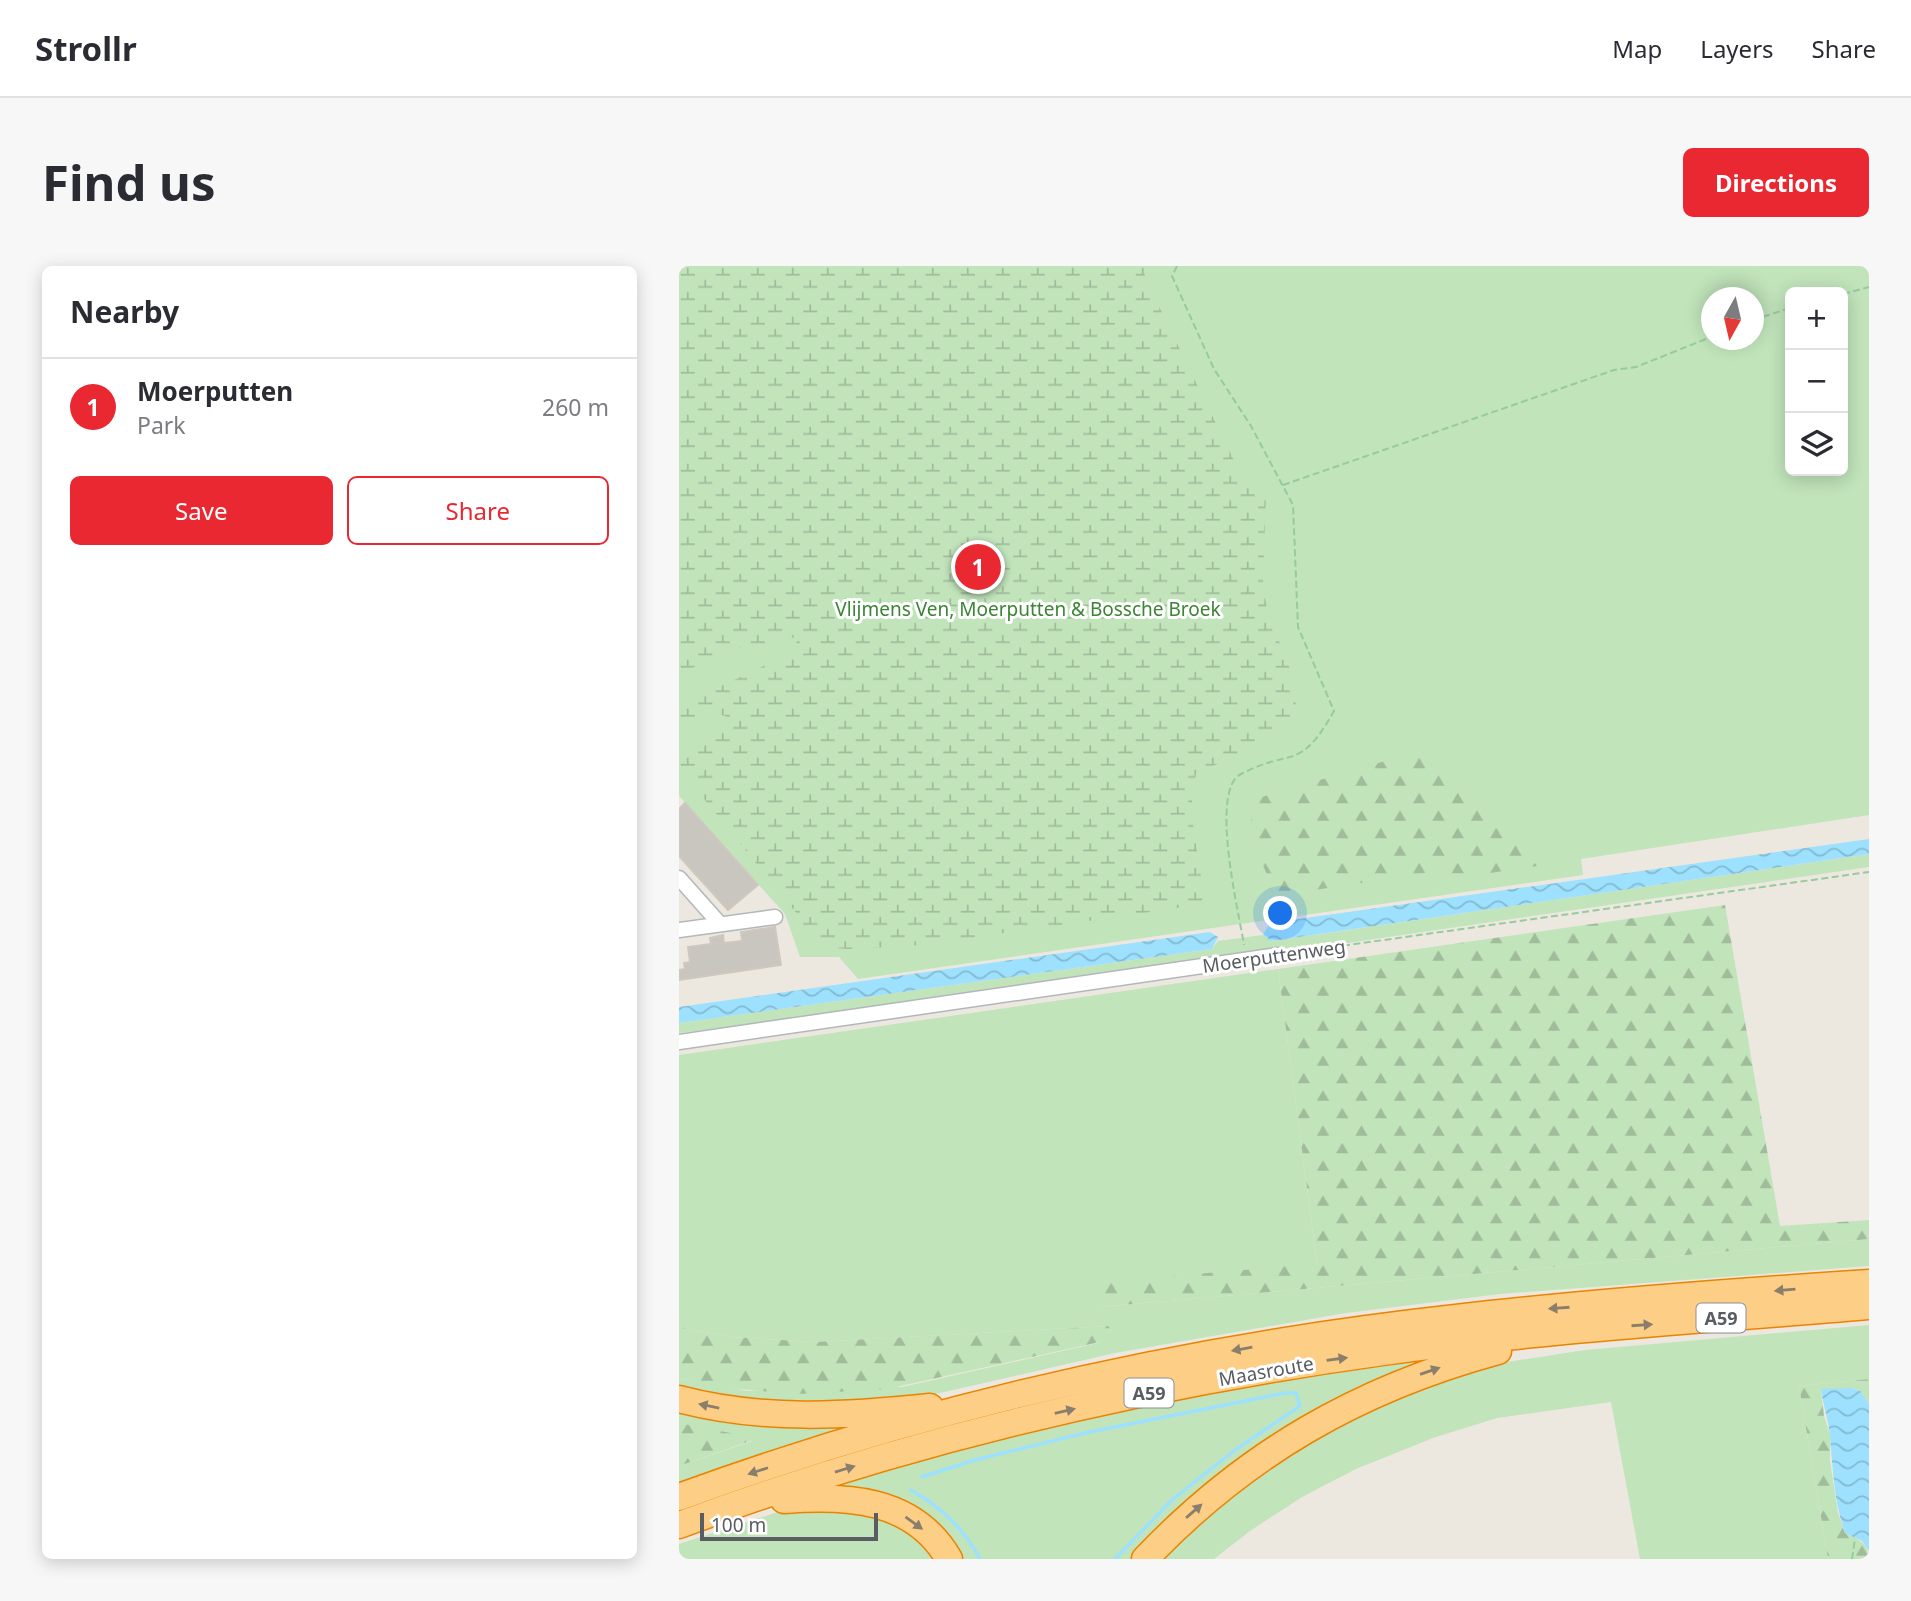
<!DOCTYPE html>
<meta charset="utf-8">
<style>
body{margin:0;font-family:"Noto Sans",sans-serif;background:#f7f7f7;color:#2b2b33}
.controls{position:absolute;right:21px;top:21px;display:grid;overflow:hidden;border-radius:10px;box-shadow:0 4px 18px #0003}
.controls button{width:63px;height:63px;display:grid;place-items:center;padding:0;border:0;border-bottom:2px solid #e1e1e2;background:#fff;color:#2b2b33;font:35px sans-serif}
.compass{position:absolute;left:1022px;top:21px;width:63px;height:63px;border-radius:50%;background:#fff;box-shadow:0 4px 18px #0003;rotate:188deg}
.scale{position:absolute;left:21px;bottom:18px;width:178px;box-sizing:border-box;padding-left:7px;border:4px solid #595d61;border-top:0;font-size:19px;line-height:24px;white-space:nowrap;color:#595d61;-webkit-text-stroke:5px #fff;paint-order:stroke}
.you{position:absolute;left:602px;top:648px;width:24px;height:24px;margin:-18px;border:5px solid #fff;border-radius:50%;background:#1a73e8;box-shadow:0 0 0 10px #1a73e833}
.badge{display:grid;place-items:center;width:46px;height:46px;border-radius:50%;background:#e92832;color:#fff;font-size:23px;font-weight:700}
.pin{position:absolute;translate:-50% -50%;border:4px solid #fff;box-shadow:0 2px 7px #0006}
.list{margin:0;padding:0;list-style:none}
h2{display:flex;justify-content:space-between;align-items:center;height:91px;margin:0;padding:0 28px;font-size:30px}
h2 small{font-size:23px;font-weight:400;color:#7c7c81}
.list li{display:grid;grid-template-columns:46px 1fr auto;gap:21px;align-items:center;box-sizing:border-box;height:98px;padding:0 28px;border-top:2px solid #e1e1e2}
.list b{display:block;font-size:26px;white-space:nowrap}
.list p{margin:0;font-size:23px;white-space:nowrap;color:#7c7c81}
.list em{font-size:23px;font-style:normal;color:#7c7c81}
.actions{display:flex;gap:14px;padding:21px 28px}
.actions a{flex:1;padding:16px 0;border:2px solid #e92832;border-radius:10px;text-align:center;font-size:24px;color:#e92832}
.actions .main{background:#e92832;color:#fff}
.icon{flex:none;width:38px;height:38px;fill:none;stroke:currentColor;stroke-width:2;stroke-linecap:round;stroke-linejoin:round}
.map{position:relative;flex:none;width:1190px;height:1293px;overflow:hidden;border-radius:10px}
header{display:flex;align-items:center;gap:42px;box-sizing:border-box;height:98px;padding:0 35px;background:#fff;border-bottom:2px solid #e1e1e2}
header strong{font-size:33px}
nav{display:flex;gap:38px;margin-inline-start:auto;font-size:24px}
.intro{display:flex;align-items:center;justify-content:space-between;box-sizing:border-box;height:168px;padding:0 42px}
h1{margin:0;font-size:49px}
.button{padding:18px 32px;border-radius:10px;background:#e92832;color:#fff;font-size:24px;font-weight:700}
main{display:flex;gap:42px;padding:0 42px}
aside{flex:1;background:#fff;border-radius:10px;box-shadow:0 4px 18px #0003}
.map>svg:first-child{display:block}
.green{fill:#c1e4bb;fill-rule:evenodd}
.forest{fill:url(#forest-firs)}
.wetland{fill:url(#wetland-marsh)}
.water{fill:url(#water-waves)}
.lines{fill:none;stroke-linecap:round;stroke-linejoin:round}
.stream{stroke:#9de1ff;stroke-width:3.5}
.building{fill:#c9c5bf;stroke:#d0c8be;stroke-width:2}
.street-casing{stroke:#b3b7bb;stroke-width:17}
.highway-casing{stroke:#ec8300;stroke-width:29}
.path{stroke:#97ca9f;stroke-width:2;stroke-dasharray:7 3.5;stroke-linecap:butt}
.street{stroke:#fff;stroke-width:14}
.highway{stroke:#fdcf86;stroke-width:26}
.oneway{fill:#8a7f6c}
.labels{text-anchor:middle;dominant-baseline:central;stroke-width:6;stroke-linejoin:round;paint-order:stroke}
.shield{fill:#fff;stroke:#8b8e90;stroke-width:2}
.shield-label{font-size:18px;font-weight:bold;fill:#595d61}
.park-label{font-size:19px;fill:#3b8534;stroke:#fff}
.street-label{font-size:19px;fill:#595d61;stroke:#fff}
</style>
<header>
<strong>Strollr</strong>
<nav><a>Map</a><a>Layers</a><a>Share</a></nav>
</header>
<div class="intro"><h1>Find us</h1><a class="button">Directions</a></div>
<main>
<aside>
<h2>Nearby<small></small></h2>
<ul class="list">
<li><span class="badge">1</span><div><b>Moerputten</b><p>Park</p></div><em>260 m</em></li>
</ul>
<div class="actions"><a class="main">Save</a><a>Share</a></div>
</aside>
<div class="map">
<svg width="1190" height="1293" viewBox="0 0 1190 1293">
<defs>
<pattern id="forest-firs" width="22" height="20" patternUnits="userSpaceOnUse" patternTransform="scale(1.75)"><rect width="22" height="20" fill="#c1e4bb"/><path d="M5 1l3.5 6h-7zM16 11l3.5 6h-7z" fill="#a0bc9b"/></pattern>
<pattern id="wetland-marsh" width="20" height="14" patternUnits="userSpaceOnUse" patternTransform="scale(1.75)"><rect width="20" height="14" fill="#c1e4bb"/><path d="M1 5h8M5 5V1M11 12h8M15 12V8" fill="none" stroke="#a0bc9b"/></pattern>
<pattern id="water-waves" width="16" height="10" patternUnits="userSpaceOnUse" patternTransform="scale(1.75)"><rect width="16" height="10" fill="#9de1ff"/><path d="M0 5q4-4 8 0t8 0" fill="none" stroke="#83bad2"/></pattern>
</defs>
<rect width="100%" height="100%" fill="#ece8e0"/>
<path class="green" d="M0 0H1190V549L902 593 904 609 179 713 160 691H121L106 648 0 530ZM1111 26H1164V205H1111ZM1032 32H1074V74H1032Z
M1190 588V601L310 729 0 767V757L533 683 539 675 584 669 593 675Z
M599 703 638 999 496 1010 421 1041 1190 973V1000L821 1028 667 1047 436 1087 226 1135 125 1141 0 1125V1112L68 1125 223 1121 419 1077 433 1065 429 1060 135 1076 54 1071 0 1061V789Z
M1190 1059V1113L1120 1120 1149 1293H961L932 1136 818 1152 754 1172 677 1203 623 1231 571 1265 535 1293H480L517 1256 665 1150 789 1102 906 1084Z
M764 1093 743 1100 456 1293H274L267 1281 137 1225C239 1195 341 1167 445 1144 550 1120 657 1106 764 1093Z
M0 1138 209 1151 0 1217V1200L73 1175 0 1157Z
M137 1242C189 1250 221 1249 256 1293H0V1278L102 1245Z"/>
<path class="forest" d="M749 486 770 513 865 599 797 609 752 606 597 630 577 583 569 535 706 495Z
M1046 639 1101 960 1190 954V973L420 1041 418 1016 638 998 599 703Z
M429 1060 433 1065 430 1074 208 1123 118 1128 47 1122 0 1112V1061L54 1071 135 1076Z
M1190 1113V1137L1181 1125 1173 1122 1142 1124 1145 1150 1151 1169V1195L1159 1247 1166 1267C1179 1273 1190 1277 1190 1293H1149L1120 1120Z
M0 1157 72 1171 74 1174 0 1200Z"/>
<path class="wetland" d="M0 0H465L466 12 565 215 587 227 584 318 589 351 609 395 617 439 610 462 591 476 517 507 512 544 526 638 243 679 169 683 135 680 119 649 0 502V488L9 478 50 459 52 453C33 441 17 453 0 465V440C23 426 112 394 118 375L113 371 91 380 47 382 0 410Z"/>
<path class="water" d="M1190 573V588L592 675 584 669 591 657Z
M531 666 539 671 533 683 0 757V741Z
M1173 1122 1181 1125 1190 1137V1285L1183 1275 1166 1267C1155 1235 1154 1204 1151 1171 1150 1155 1144 1139 1142 1123Z"/>
<g class="lines">
<path class="stream" d="M243 1211 296 1194 406 1167 606 1127H617L621 1140 556 1184 494 1233 436 1293
M232 1224C261 1240 285 1263 301 1293"/>
</g>
<path class="building" d="M6 537 79 619 49 644 0 590V543Z
M96 661 102 699 0 714V704L6 703 5 697 11 696 9 681 32 678 31 672 44 669 45 677 63 675 62 666Z"/>
<g class="lines">
<defs>
<path id="street" d="M0 612 41 658
M0 664 96 651
M0 776 599 689"/>
<path id="highway" d="M0 1133C84 1155 166 1150 251 1141
M0 1231C249 1140 514 1081 777 1052 914 1036 1052 1026 1190 1017
M105 1234C167 1229 235 1232 270 1293
M0 1259C227 1175 465 1119 704 1086 865 1063 1028 1054 1190 1040
M466 1293C566 1188 679 1123 819 1085"/>
</defs>
<use href="#street" class="street-casing"/>
<use href="#highway" class="highway-casing"/>
<path class="path" d="M498 0 493 10 535 103 572 160 614 239 619 361 655 445C620 507 614 481 562 508 530 524 560 647 565 679
M1164 28 1190 21
M1074 54 1111 42
M604 219 935 104 957 101 1032 71
M612 687 1190 606
M1173 1293 1176 1273"/>
<use href="#street" class="street"/>
<use href="#highway" class="highway"/>
</g>
<defs><path id="oneway-solid" d="M-6-.8H1V-3.2L6.5 0L1 3.2V.8H-6Z" transform="scale(1.75)"/></defs>
<g class="oneway">
<use href="#oneway-solid" transform="translate(1106 1024) rotate(175)"/>
<use href="#oneway-solid" transform="translate(880 1042) rotate(176)"/>
<use href="#oneway-solid" transform="translate(963 1059) rotate(-4)"/>
<use href="#oneway-solid" transform="translate(563 1083) rotate(170)"/>
<use href="#oneway-solid" transform="translate(658 1093) rotate(-8)"/>
<use href="#oneway-solid" transform="translate(751 1105) rotate(-19)"/>
<use href="#oneway-solid" transform="translate(30 1140) rotate(-168)"/>
<use href="#oneway-solid" transform="translate(386 1145) rotate(-13)"/>
<use href="#oneway-solid" transform="translate(166 1203) rotate(-17)"/>
<use href="#oneway-solid" transform="translate(79 1205) rotate(162)"/>
<use href="#oneway-solid" transform="translate(515 1245) rotate(-41)"/>
<use href="#oneway-solid" transform="translate(235 1257) rotate(36)"/>
</g>
<g class="labels">
<g class="shield">
<rect x="1017.5" y="1037.5" width="49" height="29" rx="5"/>
<rect x="445.5" y="1112.5" width="49" height="29" rx="5"/>
</g>
<g class="shield-label">
<text x="1042" y="1052">A59</text>
<text x="470" y="1127">A59</text>
</g>
<g class="park-label">
<text x="349" y="343">Vlijmens Ven, Moerputten &amp; Bossche Broek</text>
</g>
<g class="street-label">
<text transform="translate(595 690) rotate(-8)">Moerputtenweg</text>
<text transform="translate(587 1105) rotate(-10)">Maasroute</text>
</g>
</g>
</svg>
<div class="controls">
<button>+</button>
<button>−</button>
<button><svg class="icon" aria-label="layers" viewBox="0 0 24 24"><path d="M12 4l9 5-9 5-9-5zM3 14l9 5 9-5"/></svg></button>
</div>
<svg class="compass" viewBox="-18 -18 36 36"><path d="M0-13l5 13h-10z" fill="#e53935"/><path d="M0 13l5-13h-10z" fill="#7c7c81"/></svg>
<div class="scale">100 m</div>
<div class="you"></div>
<div class="pin badge" style="left:299px;top:301px">1</div>
</div>
</main>
